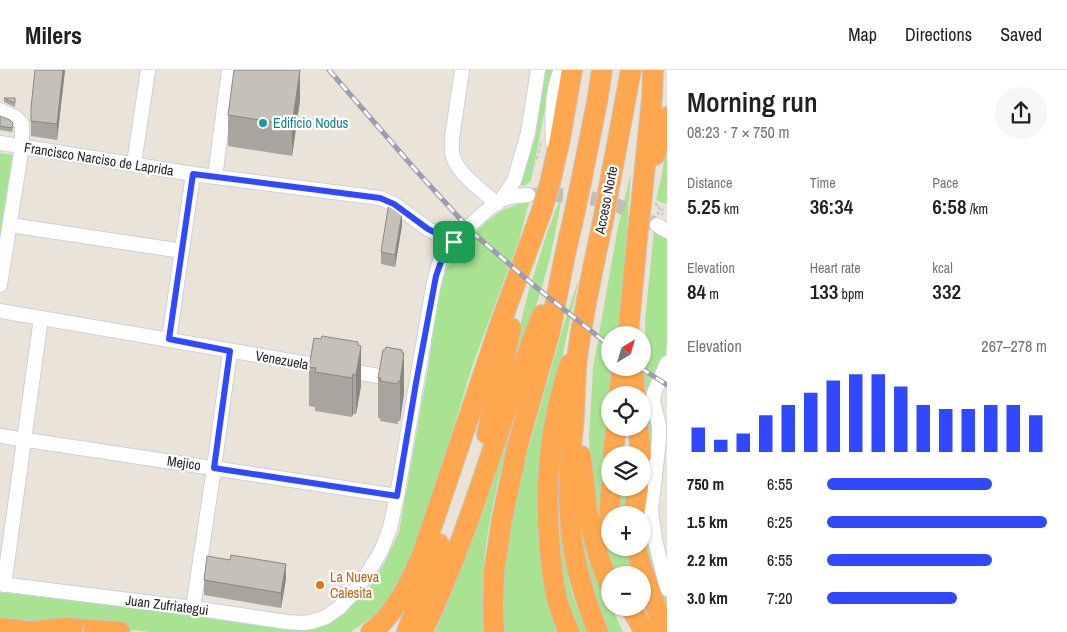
<!DOCTYPE html>
<meta charset="utf-8">
<style>
:root{--surface:#fff;--page:#f6f6f6;--text:#202124;--muted:#757577;--line:#e0e0e0;--accent:#3149fe}
body{margin:0;font-family:"Archivo Narrow",sans-serif;background:var(--page);color:var(--text);height:100vh;display:flex;flex-direction:column;font-size:19px;white-space:nowrap}
*{box-sizing:border-box;margin:0}
p{font-size:16px;color:var(--muted)}
.icon{flex:none;width:28px;height:28px;fill:none;stroke:currentColor;stroke-width:2;stroke-linecap:round;stroke-linejoin:round}
.map{position:relative;flex:1;overflow:hidden}
.details{display:flex;flex-direction:column;background:var(--surface);width:400px}
.details>*{flex:none}
.needle{width:32px;rotate:38deg}
.controls{position:absolute;left:601px;top:256px;display:grid;gap:10px}
.controls a{display:grid;place-items:center;width:50px;height:50px;border-radius:50%;background:var(--surface);box-shadow:0 1px 4px #0004;font-size:25px}
.pin{position:absolute;display:grid;place-items:center;width:42px;height:42px;color:#fff;margin:-21px;border-radius:10px;box-shadow:0 2px 8px #0006}
.round{display:grid;place-items:center;flex:none;width:52px;height:52px;border-radius:26px;background:var(--page)}
.head{display:flex;align-items:center;justify-content:space-between;height:85px;padding:0 20px}
h1{font-size:28px;font-weight:600;line-height:38px}
.stats{display:grid;grid-template-columns:repeat(3,1fr);gap:8px;height:85px;padding:5px 20px}
.stats div{display:grid;align-content:center}
.stats b{font-size:21px;font-weight:600}
.stats small{font-size:14px;font-weight:400}
.stats p{font-size:14px}
.chart{height:140px;padding:10px 20px}
.chart p{display:flex;justify-content:space-between}
.chart svg{width:100%;height:90px;margin-top:5px;stroke:var(--accent);stroke-width:6}
ul{padding:0 20px;list-style:none;font-size:16px}
li{display:grid;grid-template-columns:80px 60px 1fr;align-items:center;height:38px}
li i{height:12px;border-radius:6px;background:var(--accent)}
header{display:flex;align-items:center;gap:30px;box-sizing:border-box;height:70px;padding:0 25px;background:var(--surface);border-bottom:1px solid var(--line)}
header strong{font-size:24px}
nav{display:flex;gap:28px;margin-inline-start:auto;font-size:18px}
main{display:flex;flex:1;min-height:0}
.map>svg:first-child{display:block}
</style>
<header>
<strong>Milers</strong>
<nav><a>Map</a><a>Directions</a><a>Saved</a></nav>
</header>
<main>
<div class="map">
<svg width="667" height="562" viewBox="0 0 667 562">
<rect width="100%" height="100%" fill="#eae4d8"/>
<g fill="#a8e392">
<path d="M544,0H555L554,6H550L545,39L531,111L524,116L519,115Z"/>
<path d="M667,73V128L666,134L656,130L661,109Z"/>
<path d="M0,83L14,85L0,170Z"/>
<path d="M631,103L619,265H610V298H616L610,325V354L605,401L610,402V418H635L631,445H610V478H632L639,505H615L601,462L591,415L589,368L593,298L618,157Z"/>
<path d="M559,131H561C557,154 553,177 547,199C535,243 519,285 503,327L529,219L548,160Z"/>
<path d="M523,132L529,133L519,170L473,294L416,480L402,511L376,544L351,562H151L0,548V522L296,556L332,547L351,535L367,522L385,492L399,462L428,298L440,216L446,199L460,179L487,151L501,141Z"/>
<path d="M654,160L667,165V270L665,291L652,344V469L667,530V543L644,476L642,461L643,449L650,399L648,365L643,310L646,277L645,251Z"/>
<path d="M579,208L556,316L544,388L561,562H503L502,548L504,482L518,416L525,390L566,247Z"/>
<path d="M529,304C504,386 475,476 484,562H435L449,527Z"/>
<path d="M579,438L592,481L610,533V538H612L623,562H609C588,525 582,480 579,438Z"/>
<path d="M557,452H561L569,512L574,530L588,562H576L566,531L562,510Z"/>
</g>
<g fill="none" stroke-linecap="round" stroke-linejoin="round">
<path stroke="#c3beb5" stroke-width="14" stroke-dasharray="14 7" stroke-linecap="butt" d="M528,125C555,124 584,125 610,133C627,138 642,147 657,155"/>
<defs>
<g id="minor">
<path d="M462,0L452,68C452,74 451,81 453,87C459,105 483,121 497,134"/>
<path d="M0,40L15,47L22,54V76L0,215"/>
<path d="M0,73L193,104L380,128L394,134L428,159L454,172"/>
<path d="M553,73C552,48 551,23 561,0"/>
<path d="M134,94L148,0"/>
<path d="M215,107L229,0"/>
<path d="M502,129L514,111L522,84L528,63L538,0"/>
<path d="M10,155L182,181"/>
<path d="M657,155L667,161"/>
<path d="M0,241L396,309"/>
<path d="M169,269L193,104"/>
<path d="M667,293L654,323L653,332L659,355V370L651,440L655,470L667,519"/>
<path d="M0,366L397,426"/>
<path d="M0,514L193,538L287,552L303,553L311,552L326,547L340,537L356,519L366,506L381,481L385,471L390,458L397,426L433,217C436,207 437,196 442,187C450,173 487,138 501,130C509,126 519,126 528,125"/>
<path d="M4,515L41,248"/>
<path d="M193,538L214,398L230,281"/>
</g>
<g id="highway">
<path d="M655,85L667,47"/>
<path d="M550,113L560,69L572,0"/>
<path d="M580,117L597,32L602,0"/>
<path d="M608,123L631,0"/>
<path d="M641,135L652,28L653,0"/>
<path d="M628,265L638,160"/>
<path d="M633,298L635,325"/>
<path d="M619,325L622,298"/>
<path d="M638,358L641,385"/>
<path d="M487,364L511,258"/>
<path d="M613,385L616,358"/>
<path d="M581,386L587,440L598,485L610,517"/>
<path d="M634,445L638,418"/>
<path d="M610,467L609,454L611,418"/>
<path d="M636,478L642,499L665,562"/>
<path d="M631,538L645,562"/>
<path d="M0,558L32,562"/>
<path d="M29,562L64,558L120,562"/>
<path d="M371,562C396,543 410,513 422,485L500,255L542,140"/>
<path d="M407,562L431,499L439,474"/>
<path d="M422,562C455,495 478,423 502,352C514,316 529,281 542,245"/>
<path d="M494,562L493,537L494,502L502,449L518,374L550,261L565,185L575,141"/>
<path d="M569,562C565,552 561,543 558,533C553,516 552,498 550,480C544,416 549,355 570,294"/>
<path d="M598,562C583,525 572,488 570,448C567,414 571,380 574,346C575,327 575,307 577,289C583,241 594,194 604,146"/>
</g>
</defs>
<use href="#minor" stroke="#cdcfe1" stroke-width="16"/>
<use href="#highway" stroke="#c7c7c7" stroke-width="22"/>
<g stroke="#c7c7c7" stroke-width="2" stroke-dasharray="4 2.5" stroke-linecap="butt">
<path d="M0,95L2,101H0"/>
<path d="M530,101L538,86L541,71"/>
<path d="M656,136V134L659,135V139"/>
<path d="M658,145L659,139L663,140L662,145"/>
<path d="M106,548L107,538"/>
</g>
<use href="#minor" stroke="#fff" stroke-width="14"/>
<use href="#highway" stroke="#ffa74e" stroke-width="20"/>
<defs>
<g id="rail">
<path d="M329,0L413,97L473,163L537,218L610,276"/>
<path d="M641,298L667,315"/>
</g>
</defs>
<use href="#rail" stroke="#9b9db2" stroke-width="5"/>
<use href="#rail" stroke="#fff" stroke-width="3" stroke-dasharray="9" stroke-linecap="butt"/>
<defs>
<g id="highway-bridge">
<path d="M542,140L550,113"/>
<path d="M575,141L580,117"/>
<path d="M604,146L608,123"/>
<path d="M638,160L641,135"/>
</g>
</defs>
<use href="#highway-bridge" stroke="#c7c7c7" stroke-width="22" stroke-linecap="butt"/>
<path stroke="#c7c7c7" stroke-width="2" stroke-dasharray="4 2.5" stroke-linecap="butt" d="M83,562L84,553"/>
<use href="#highway-bridge" stroke="#ffa74e" stroke-width="20"/>
</g>
<g fill="#a9a59e">
<path d="M65,0L57,70L31,66V38Z"/>
<path d="M4,28L15,33V37L4,32Z"/>
<path d="M300,30L292,86L228,76V45Z"/>
<path d="M0,46L13,57L12,62L0,60Z"/>
<path d="M402,155L395,197L381,194V182Z"/>
<path d="M358,275L361,316L356,344H353L352,347L315,341V337L309,336V297Z"/>
<path d="M402,283L404,323L400,351H398V354L380,351V348H378V308Z"/>
<path d="M286,509L281,538L204,525V510Z"/>
</g>
<g fill="#8a8681">
<path d="M63,0H65L57,70V54Z"/>
<path d="M300,0V30L292,86V55Z"/>
<path d="M402,143V155L395,197V185Z"/>
<path d="M358,272V293L361,276V316L356,344V305Z"/>
<path d="M404,283V323L400,351V312Z"/>
<path d="M353,304V344L352,347V308Z"/>
<path d="M286,494V509L281,538V523Z"/>
</g>
<g fill="#c5c0b8" stroke="#8a8681">
<path d="M35,0H63L57,54L31,51V38Z"/>
<path d="M234,0H300L292,55L228,45Z"/>
<path d="M4,28H15V33Z"/>
<path d="M0,46L10,50L13,53L12,58L0,56Z"/>
<path d="M389,133L402,143L395,185L381,182Z"/>
<path d="M322,266L358,272V275L361,276L356,305L353,304L352,308L315,302L316,298L309,297L314,268L321,269Z"/>
<path d="M386,277L402,280V283H404L400,312L398,311V314L380,311L381,308H378L383,280H385Z"/>
<path d="M231,485L286,494L281,523L204,510L207,486L230,490Z"/>
</g>
<g fill="none" stroke-linecap="round" stroke-linejoin="round">
<defs>
<path id="route" d="M193,104L380,128L394,134L428,159L454,172L442,189L436,206L416,313L397,426L214,398L230,281L169,269Z"/>
</defs>
<use href="#route" stroke="#fff" stroke-width="10"/>
<use href="#route" stroke="#3149fe" stroke-width="6"/>
</g>
<circle fill="#0f9aa8" stroke="#fff" stroke-width="2" cx="263" cy="53" r="5"/>
<circle fill="#e8710a" stroke="#fff" stroke-width="2" cx="320" cy="515" r="5"/>
<g text-anchor="middle" stroke-width="4.5" stroke-linejoin="round" paint-order="stroke">
<g font-size="14" fill="#0d838f" stroke="#fff" text-anchor="start">
<text x="273" y="58">Edificio Nodus</text>
</g>
<g font-size="14" fill="#272727" stroke="#fff">
<text transform="translate(99 89) rotate(9)" y="5">Francisco Narciso de Laprida</text>
<text transform="translate(606 130) rotate(-79)" y="5">Acceso Norte</text>
<text transform="translate(282 290) rotate(10)" y="5">Venezuela</text>
<text transform="translate(184 393) rotate(8)" y="5">Mejico</text>
<text transform="translate(167 535) rotate(7)" y="5">Juan Zufriategui</text>
</g>
<g font-size="14" fill="#c56008" stroke="#fff" text-anchor="start">
<text x="330" y="512">La Nueva<tspan x="330" dy="16">Calesita</tspan></text>
</g>
</g>
</svg>
<div class="controls">
<a><svg class="needle" viewBox="-14 -14 28 28"><path d="M0-13l5 13h-10z" fill="#e53935"/><path d="M0 13l5-13h-10z" fill="#757577"/></svg></a>
<a><svg class="icon" aria-label="locate" viewBox="0 0 24 24"><circle cx="12" cy="12" r="6"/><path d="M12 2v4M12 18v4M2 12h4M18 12h4"/></svg></a>
<a><svg class="icon" aria-label="layers" viewBox="0 0 24 24"><path d="M12 4l9 5-9 5-9-5zM3 14l9 5 9-5"/></svg></a>
<a>+</a>
<a>−</a>
</div>
<div class="pin" style="left:454px;top:172px;background:#1e9e55"><svg class="icon" aria-label="arrive" viewBox="0 0 24 24"><path d="M6 21V4h12l-3 4 3 4H6"/></svg></div>
</div>
<section class="details">
<div class="head"><div><h1>Morning run</h1><p>08:23 · 7 × 750 m</p></div><a class="round"><svg class="icon" aria-label="share" viewBox="0 0 24 24"><path d="M12 15V3M7 8l5-5 5 5M5 13v7h14v-7"/></svg></a></div>
<div class="stats">
<div><p>Distance</p><b>5.25<small> km</small></b></div>
<div><p>Time</p><b>36:34</b></div>
<div><p>Pace</p><b>6:58<small> /km</small></b></div>
</div>
<div class="stats">
<div><p>Elevation</p><b>84<small> m</small></b></div>
<div><p>Heart rate</p><b>133<small> bpm</small></b></div>
<div><p>kcal</p><b>332</b></div>
</div>
<div class="chart"><p><span>Elevation</span>267–278 m</p>
<svg viewBox="0 0 160 44" preserveAspectRatio="none"><path d="M5 44V32M15 44V38M25 44V35M35 44V26M45 44V21M55 44V15M65 44V9M75 44V6M85 44V6M95 44V12M105 44V21M115 44V23M125 44V23M135 44V21M145 44V21M155 44V26"/></svg>
</div>
<ul>
<li><b>750 m</b>6:55<i style="width:75%"></i></li>
<li><b>1.5 km</b>6:25<i style="width:100%"></i></li>
<li><b>2.2 km</b>6:55<i style="width:75%"></i></li>
<li><b>3.0 km</b>7:20<i style="width:59%"></i></li>
</ul>
</section>
</main>
